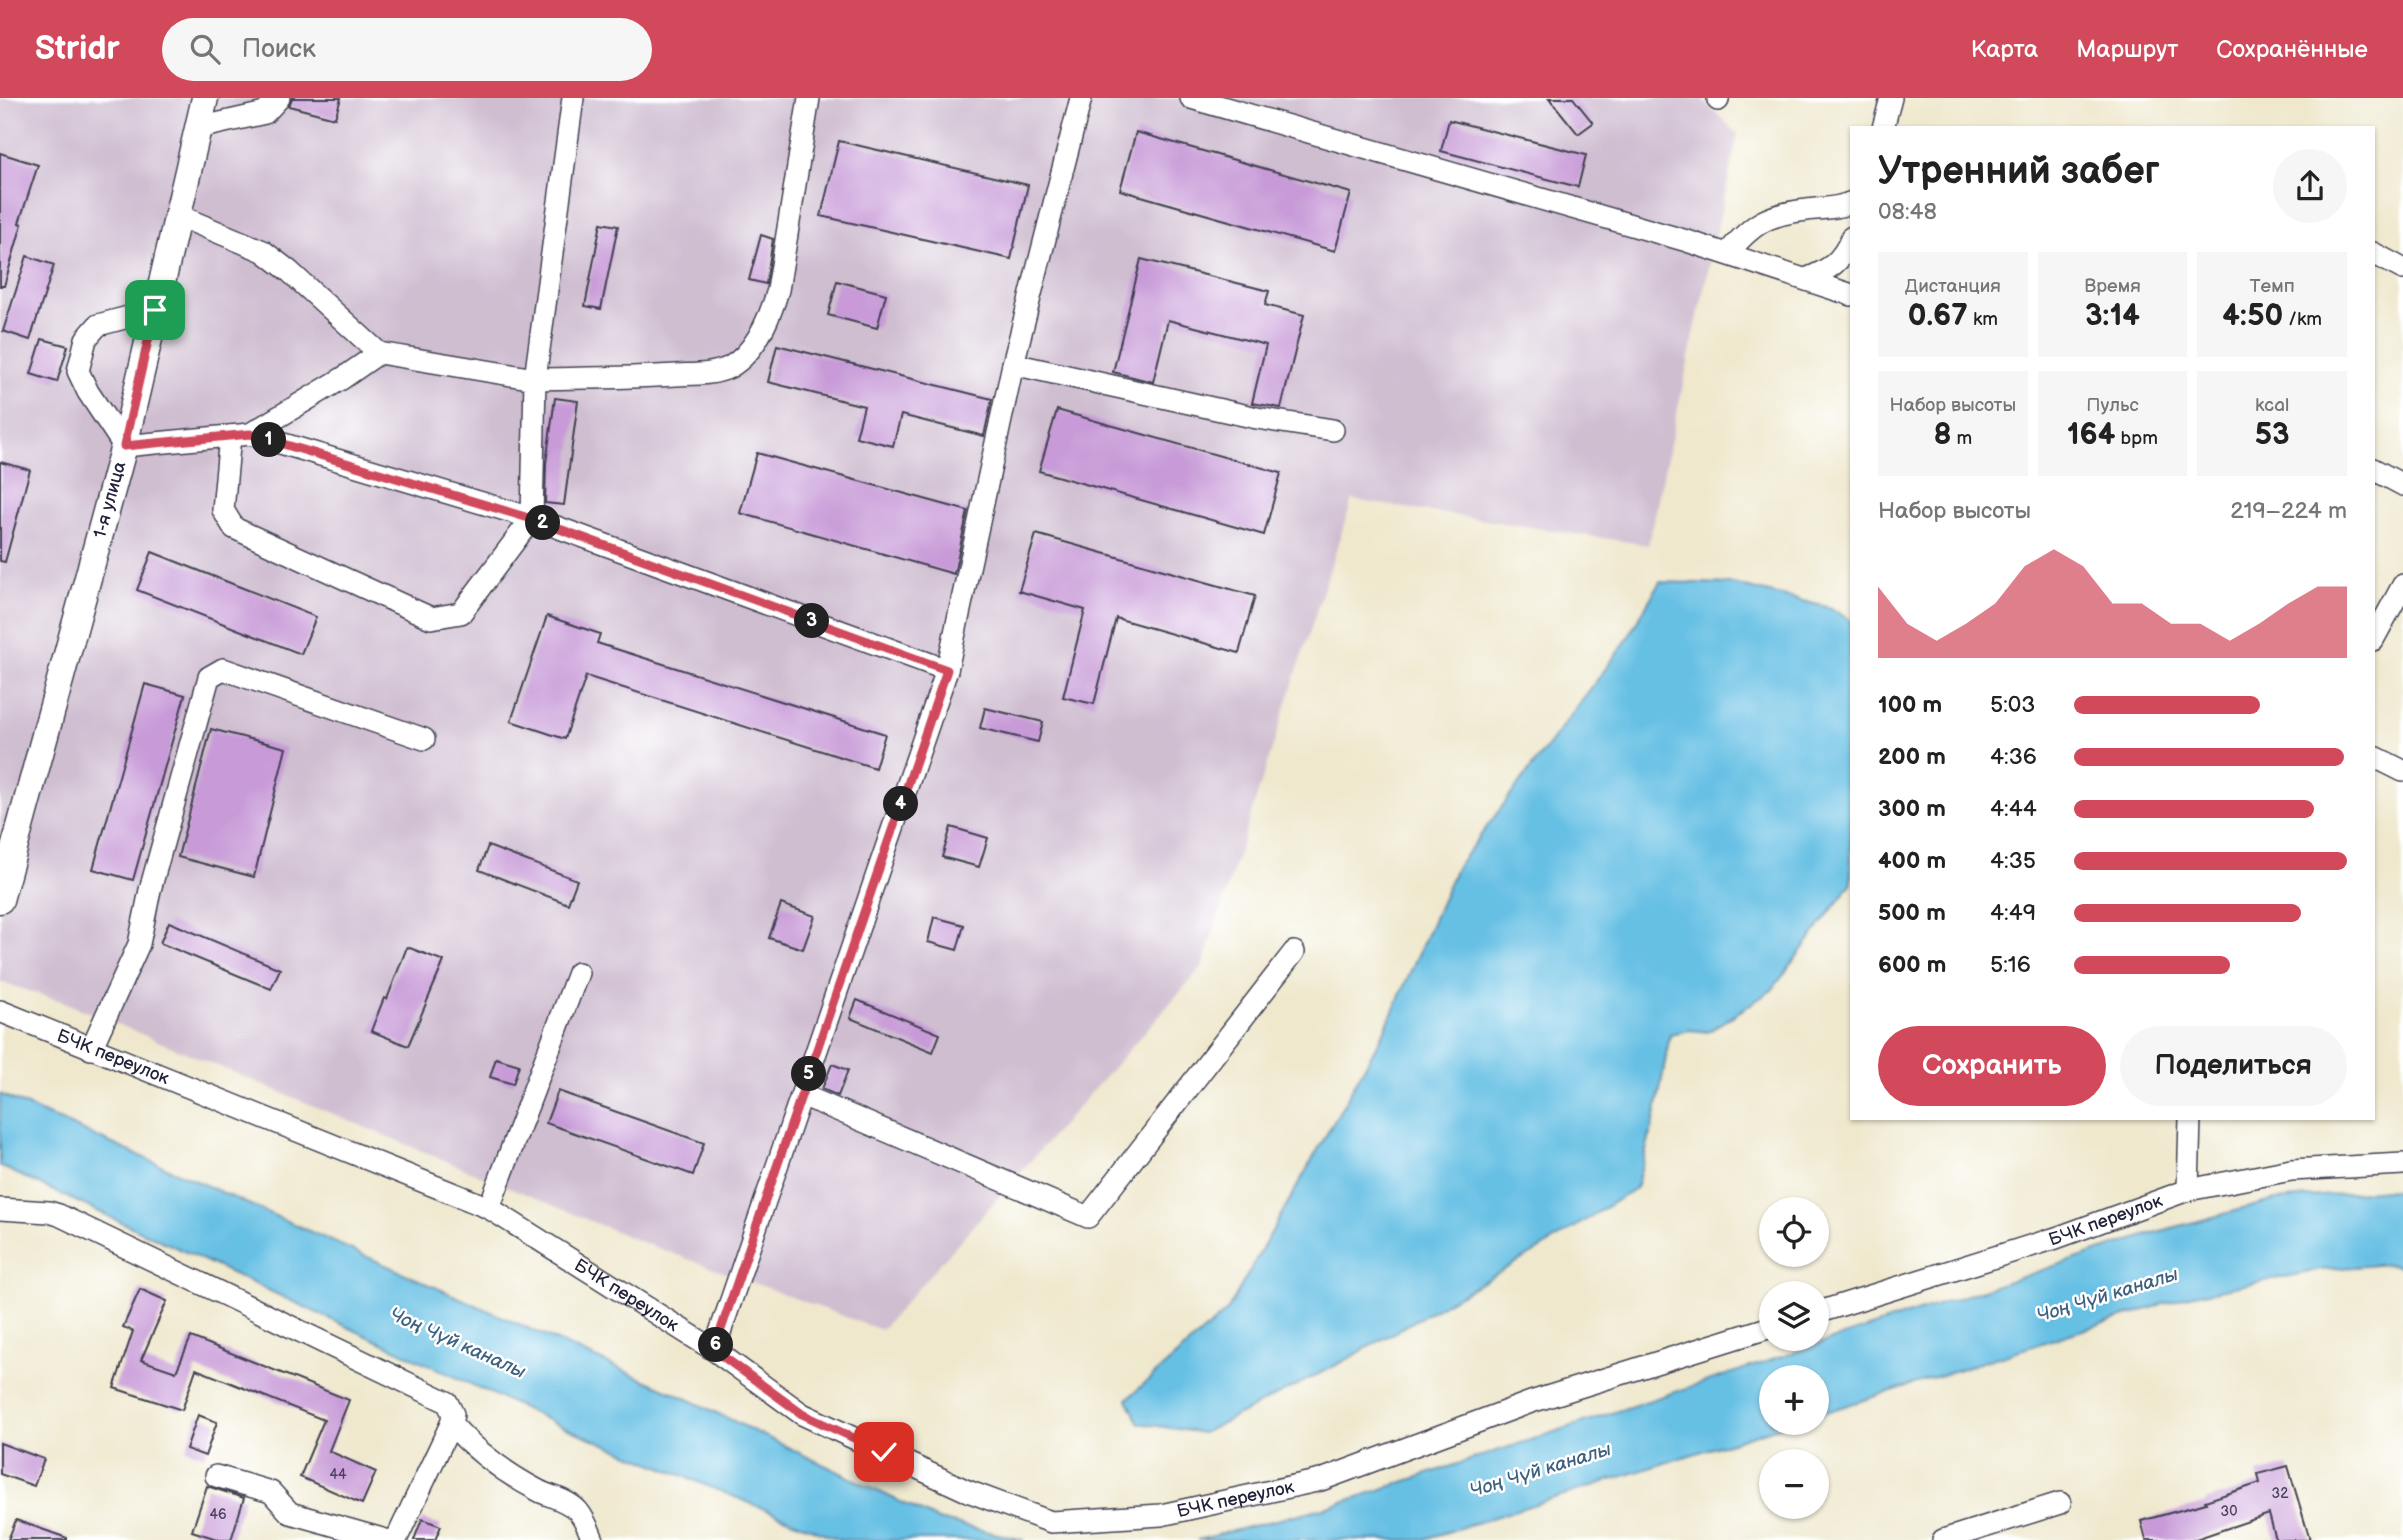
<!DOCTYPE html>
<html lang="ru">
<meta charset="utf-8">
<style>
:root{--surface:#fff;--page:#f6f6f6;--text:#222;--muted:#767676;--accent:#d1495b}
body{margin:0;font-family:"Balsamiq Sans",sans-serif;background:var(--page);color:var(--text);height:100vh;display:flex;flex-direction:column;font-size:26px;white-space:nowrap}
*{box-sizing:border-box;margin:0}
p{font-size:23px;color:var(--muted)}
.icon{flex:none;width:38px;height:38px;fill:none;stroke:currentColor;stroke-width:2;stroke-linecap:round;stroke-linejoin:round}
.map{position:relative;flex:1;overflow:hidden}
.sheet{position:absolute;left:1850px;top:28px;width:525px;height:994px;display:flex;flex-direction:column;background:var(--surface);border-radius:0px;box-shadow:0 2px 5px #0004}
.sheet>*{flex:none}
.tools{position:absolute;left:1759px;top:1099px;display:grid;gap:14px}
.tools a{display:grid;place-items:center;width:70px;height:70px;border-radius:50%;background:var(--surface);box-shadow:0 2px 5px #0004;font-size:35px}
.pin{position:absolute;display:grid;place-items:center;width:60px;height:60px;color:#fff;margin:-30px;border-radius:14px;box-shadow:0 4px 10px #0006}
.km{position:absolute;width:35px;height:35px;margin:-18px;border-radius:50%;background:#222;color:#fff;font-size:19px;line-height:35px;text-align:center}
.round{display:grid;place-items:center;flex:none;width:74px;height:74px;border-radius:37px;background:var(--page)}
.summary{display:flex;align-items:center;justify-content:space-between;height:119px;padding:0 28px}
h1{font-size:38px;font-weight:700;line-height:52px}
.metrics{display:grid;grid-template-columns:repeat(3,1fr);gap:10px;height:119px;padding:7px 28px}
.metrics div{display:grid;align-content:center;border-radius:0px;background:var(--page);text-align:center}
.metrics b{font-size:30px;font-weight:700}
.metrics small{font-size:19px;font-weight:400}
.metrics p{font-size:19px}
.chart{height:196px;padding:14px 28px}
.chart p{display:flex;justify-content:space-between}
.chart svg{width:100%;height:126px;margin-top:7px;fill:var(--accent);opacity:.7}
.cta{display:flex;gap:14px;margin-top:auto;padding:14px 28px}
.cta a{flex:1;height:80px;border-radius:42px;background:var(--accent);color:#fff;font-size:28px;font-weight:700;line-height:80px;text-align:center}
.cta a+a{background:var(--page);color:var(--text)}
ul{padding:0 28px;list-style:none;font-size:23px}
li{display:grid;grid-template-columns:112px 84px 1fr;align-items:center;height:52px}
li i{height:18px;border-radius:9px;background:var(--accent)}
header{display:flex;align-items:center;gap:42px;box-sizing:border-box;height:98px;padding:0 35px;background:var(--accent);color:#fff}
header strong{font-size:33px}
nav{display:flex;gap:38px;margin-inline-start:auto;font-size:24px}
.search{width:490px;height:63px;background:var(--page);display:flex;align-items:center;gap:18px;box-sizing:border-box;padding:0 24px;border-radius:38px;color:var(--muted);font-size:26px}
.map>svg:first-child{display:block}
</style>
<header>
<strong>Stridr</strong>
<div class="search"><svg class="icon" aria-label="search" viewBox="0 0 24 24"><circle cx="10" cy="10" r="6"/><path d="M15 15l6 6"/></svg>Поиск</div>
<nav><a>Карта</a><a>Маршрут</a><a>Сохранённые</a></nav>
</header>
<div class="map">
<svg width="2403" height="1442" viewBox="0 0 2403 1442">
<rect width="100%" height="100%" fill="#fff"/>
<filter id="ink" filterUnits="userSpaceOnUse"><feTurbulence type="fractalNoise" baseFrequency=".0143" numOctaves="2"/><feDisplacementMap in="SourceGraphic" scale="14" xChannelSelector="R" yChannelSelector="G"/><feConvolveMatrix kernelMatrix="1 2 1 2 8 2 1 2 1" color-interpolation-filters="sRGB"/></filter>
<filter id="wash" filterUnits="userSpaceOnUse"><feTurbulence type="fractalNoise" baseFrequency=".00686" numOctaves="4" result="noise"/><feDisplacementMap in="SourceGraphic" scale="28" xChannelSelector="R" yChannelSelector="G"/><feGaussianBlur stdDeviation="1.57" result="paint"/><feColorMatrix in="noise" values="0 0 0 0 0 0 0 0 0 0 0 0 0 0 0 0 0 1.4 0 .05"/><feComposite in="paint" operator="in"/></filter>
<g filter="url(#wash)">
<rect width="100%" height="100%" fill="#efe8cd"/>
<path fill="#cfbdd0" d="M0,0H1701L1738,36L1648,447L1352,402L1202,869L881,1232L636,1142L64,904L0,884Z"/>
<g fill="#66c0e4" stroke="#447190" stroke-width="2">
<path d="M1660,484L1733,486L1831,510L1851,523V786L1772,892L1708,934L1690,932L1670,936L1656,1015L1636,1090L1542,1150L1344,1263L1203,1335L1139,1325L1127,1301L1227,1213L1383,936L1456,770L1624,546Z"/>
<path d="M0,996L690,1302L938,1422L1024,1442H840L561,1328L0,1068Z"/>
<path d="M2386,1092L2403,1094V1168L2388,1166L2320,1172L2189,1198L1817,1317L1816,1279H1771V1325H1791L1422,1442H1197L1331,1408L2157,1134L2276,1102Z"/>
</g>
<g id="blocks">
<g fill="#c89bd8">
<path d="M292,0H341L335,20L289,8Z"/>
<path d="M1549,0H1573L1593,25L1578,36Z"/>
<path d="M1449,22L1586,57L1578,89L1441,53Z"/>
<path d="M1136,34L1351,95L1335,153L1120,92Z"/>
<path d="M839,43L1028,87L1011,161L821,118Z"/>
<path d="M0,55L38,67L19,125L22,126L4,188H0Z"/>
<path d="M601,125L618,128L601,211L585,208Z"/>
<path d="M761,137L773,141L766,186L749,182Z"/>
<path d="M27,158L54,167L30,242L3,233Z"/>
<path d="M1141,161L1269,193L1265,207L1304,217L1281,310L1252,305L1266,247L1168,222L1153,284L1113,274Z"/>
<path d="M837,183L886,196L877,230L828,217Z"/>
<path d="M42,241L68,248L57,284L31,276Z"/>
<path d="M777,247L992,301L984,338L901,317L893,348L856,339L864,308L768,284Z"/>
<path d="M555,300L578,303L564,407L545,405L546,365Z"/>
<path d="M1057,312L1281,375L1264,437L1039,373Z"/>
<path d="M757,355L968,413L954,476L740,415Z"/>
<path d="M0,364L30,372L5,464L0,463Z"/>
<path d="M1036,436L1255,498L1239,555L1116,520L1094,606L1063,599L1085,512L1019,493Z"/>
<path d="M152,454L316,519L301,556L137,492Z"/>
<path d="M547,518L600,536L597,545L885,636L875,670L586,578L565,641L511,623Z"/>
<path d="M145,586L185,597L133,782L93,771Z"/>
<path d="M985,610L1043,624L1038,644L980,630Z"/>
<path d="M211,631L286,650L254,779L178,759Z"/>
<path d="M951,729L988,740L979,769L942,759Z"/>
<path d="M488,748L577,782L568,806L479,772Z"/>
<path d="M781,806L815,818L803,851L769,840Z"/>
<path d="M934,819L964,827L957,852L928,844Z"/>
<path d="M169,824L280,871L271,891L160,845Z"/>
<path d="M407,849L444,863L408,948L371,933L384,900L387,901Z"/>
<path d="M857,902L940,936L933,954L850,920Z"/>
<path d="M496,960L519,967L513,986L490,979Z"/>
<path d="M832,966L848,972L838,998L822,991Z"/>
<path d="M558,993L704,1045L693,1077L546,1025Z"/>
<path d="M140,1191L167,1203L141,1262L176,1274L191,1239L349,1302L329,1353L376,1374L362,1406L300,1379L324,1322L196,1271L182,1312L114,1290L133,1233L123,1229Z"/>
<path d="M198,1317L217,1324L205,1358L186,1351Z"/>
<path d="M0,1345L44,1361L34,1388L0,1376Z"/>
<path d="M2288,1368L2310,1442H2276L2269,1416L2193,1442H2146L2141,1423L2206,1405L2205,1403L2260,1385L2258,1376Z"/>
<path d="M207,1388L244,1400L231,1442H220L192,1433Z"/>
<path d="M422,1421L441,1428L435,1442H414Z"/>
<path d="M16,1422L67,1440V1442H8Z"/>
</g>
</g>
</g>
<g filter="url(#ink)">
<use href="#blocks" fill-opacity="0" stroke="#414051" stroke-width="2"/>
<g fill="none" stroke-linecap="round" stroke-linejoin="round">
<defs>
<g id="minor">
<path d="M573,0L535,281C582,280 629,280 676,277C694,276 714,277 730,269C756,254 770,219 778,192L809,0"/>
<path d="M1191,0L1687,143L1852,197"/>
<path d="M1718,2V0"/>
<path d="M198,30L265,15L279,0"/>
<path d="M1883,30L1891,0"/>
<path d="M177,117L263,153L289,173L379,255"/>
<path d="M2373,155L2403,171"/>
<path d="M1727,156C1752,126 1767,116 1807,112C1822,110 1838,111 1852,104"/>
<path d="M1806,181C1829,172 1842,164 1852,139"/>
<path d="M155,212L98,227L86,241L78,273L88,294L124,348L250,336L343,280L379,255L535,281L532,420L947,572"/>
<path d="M1013,266L1257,320L1333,332"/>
<path d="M230,338L223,412L234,430L431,520L461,515L532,420L250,336"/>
<path d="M2373,371L2403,387"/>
<path d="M2373,542L2403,487"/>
<path d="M2373,658L2403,673"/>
<path id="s1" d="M0,913L489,1110L714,1252L802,1316L965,1392L1051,1424L1161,1417L1321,1382L1531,1304L1771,1229"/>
<path d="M91,951L139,846L150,792L209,579L223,571L424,641"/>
<path d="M802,997L1088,1119L1294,854"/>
<path d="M2188,1092L2190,1020"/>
<path d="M489,1110L578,875"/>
<path d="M0,1111L49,1114L59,1117L447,1304L453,1316L451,1326L396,1442"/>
<path id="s2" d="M1816,1215L2056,1140L2188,1092L2291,1072L2403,1066"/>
<path d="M714,1252L947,572L1013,266L1081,0"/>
<path d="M451,1326C476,1353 506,1376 539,1393C551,1399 568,1402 578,1413C585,1421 589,1432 593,1442"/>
<path d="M216,1378L271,1394L290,1415L386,1442"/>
<path d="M1943,1442L2060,1405"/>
</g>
<g id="major">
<path id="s3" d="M0,802L124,348L205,0"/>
</g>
</defs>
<use href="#minor" stroke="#414051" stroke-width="24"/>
<use href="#major" stroke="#414051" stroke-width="29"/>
<use href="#minor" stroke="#fff" stroke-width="21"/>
<use href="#major" stroke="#fff" stroke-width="26"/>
</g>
</g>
<g fill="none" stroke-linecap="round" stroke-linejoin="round" filter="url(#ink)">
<defs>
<path id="route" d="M155,212L124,348L250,336L532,421L947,572L714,1252L802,1316L884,1354"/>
</defs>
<use href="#route" stroke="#fff" stroke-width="14"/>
<use href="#route" stroke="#d1495b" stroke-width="9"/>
</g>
<g text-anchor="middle" stroke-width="5" stroke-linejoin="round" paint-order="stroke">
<g font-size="14" fill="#4c4062">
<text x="338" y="1381">44</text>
<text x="2280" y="1400">32</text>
<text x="2229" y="1418">30</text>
<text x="218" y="1421">46</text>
</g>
<g font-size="18" fill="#22223b" stroke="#fff">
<text dy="6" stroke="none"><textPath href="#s3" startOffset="415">1-я улица</textPath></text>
<text dy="6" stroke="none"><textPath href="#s1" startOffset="122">БЧК переулок</textPath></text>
<text dy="6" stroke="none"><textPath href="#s2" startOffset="304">БЧК переулок</textPath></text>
<text dy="6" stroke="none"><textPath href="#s1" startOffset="690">БЧК переулок</textPath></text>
<text dy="6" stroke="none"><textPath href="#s1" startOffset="1360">БЧК переулок</textPath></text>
</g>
<g font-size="19" font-style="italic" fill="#3d617f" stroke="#fff">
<text transform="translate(2107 1196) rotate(-17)" y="7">Чоң Чүй каналы</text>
<text transform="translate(458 1244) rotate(24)" y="7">Чоң Чүй каналы</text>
<text transform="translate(1540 1371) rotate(-17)" y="7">Чоң Чүй каналы</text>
</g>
</g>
</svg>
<div class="tools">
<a><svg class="icon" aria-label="locate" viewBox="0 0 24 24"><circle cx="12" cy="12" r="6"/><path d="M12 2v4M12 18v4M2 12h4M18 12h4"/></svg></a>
<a><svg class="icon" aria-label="layers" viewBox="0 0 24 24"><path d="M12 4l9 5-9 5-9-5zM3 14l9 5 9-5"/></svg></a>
<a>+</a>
<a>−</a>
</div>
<div class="pin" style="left:155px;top:212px;background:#1e9e55"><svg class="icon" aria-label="arrive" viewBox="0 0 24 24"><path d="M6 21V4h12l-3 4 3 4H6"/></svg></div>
<div class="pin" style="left:884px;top:1354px;background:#d93025"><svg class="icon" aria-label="check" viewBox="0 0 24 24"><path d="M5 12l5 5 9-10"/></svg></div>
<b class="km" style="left:269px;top:342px">1</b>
<b class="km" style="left:543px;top:425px">2</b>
<b class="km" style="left:812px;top:523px">3</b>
<b class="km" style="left:901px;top:706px">4</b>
<b class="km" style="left:809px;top:976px">5</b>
<b class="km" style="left:716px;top:1247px">6</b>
<section class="sheet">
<div class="summary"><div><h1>Утренний забег</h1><p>08:48</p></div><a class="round"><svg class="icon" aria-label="share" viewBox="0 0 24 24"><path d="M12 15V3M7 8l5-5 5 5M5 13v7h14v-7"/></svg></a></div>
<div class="metrics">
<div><p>Дистанция</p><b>0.67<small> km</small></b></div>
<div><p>Время</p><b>3:14</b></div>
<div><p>Темп</p><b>4:50<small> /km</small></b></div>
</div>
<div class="metrics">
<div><p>Набор высоты</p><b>8<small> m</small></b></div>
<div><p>Пульс</p><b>164<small> bpm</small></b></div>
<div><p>kcal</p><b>53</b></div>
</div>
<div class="chart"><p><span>Набор высоты</span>219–224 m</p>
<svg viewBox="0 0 160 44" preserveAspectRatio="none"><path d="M0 44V19L10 32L20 38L30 32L40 25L50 12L60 6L70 12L80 25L90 25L100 32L110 32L120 38L130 32L140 25L150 19L160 19V44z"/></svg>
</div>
<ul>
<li><b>100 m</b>5:03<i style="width:68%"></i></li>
<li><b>200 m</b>4:36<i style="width:99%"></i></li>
<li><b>300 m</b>4:44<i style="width:88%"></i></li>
<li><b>400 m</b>4:35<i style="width:100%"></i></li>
<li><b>500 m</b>4:49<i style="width:83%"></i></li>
<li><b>600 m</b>5:16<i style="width:57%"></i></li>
</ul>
<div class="cta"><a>Сохранить</a><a>Поделиться</a></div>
</section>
</div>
